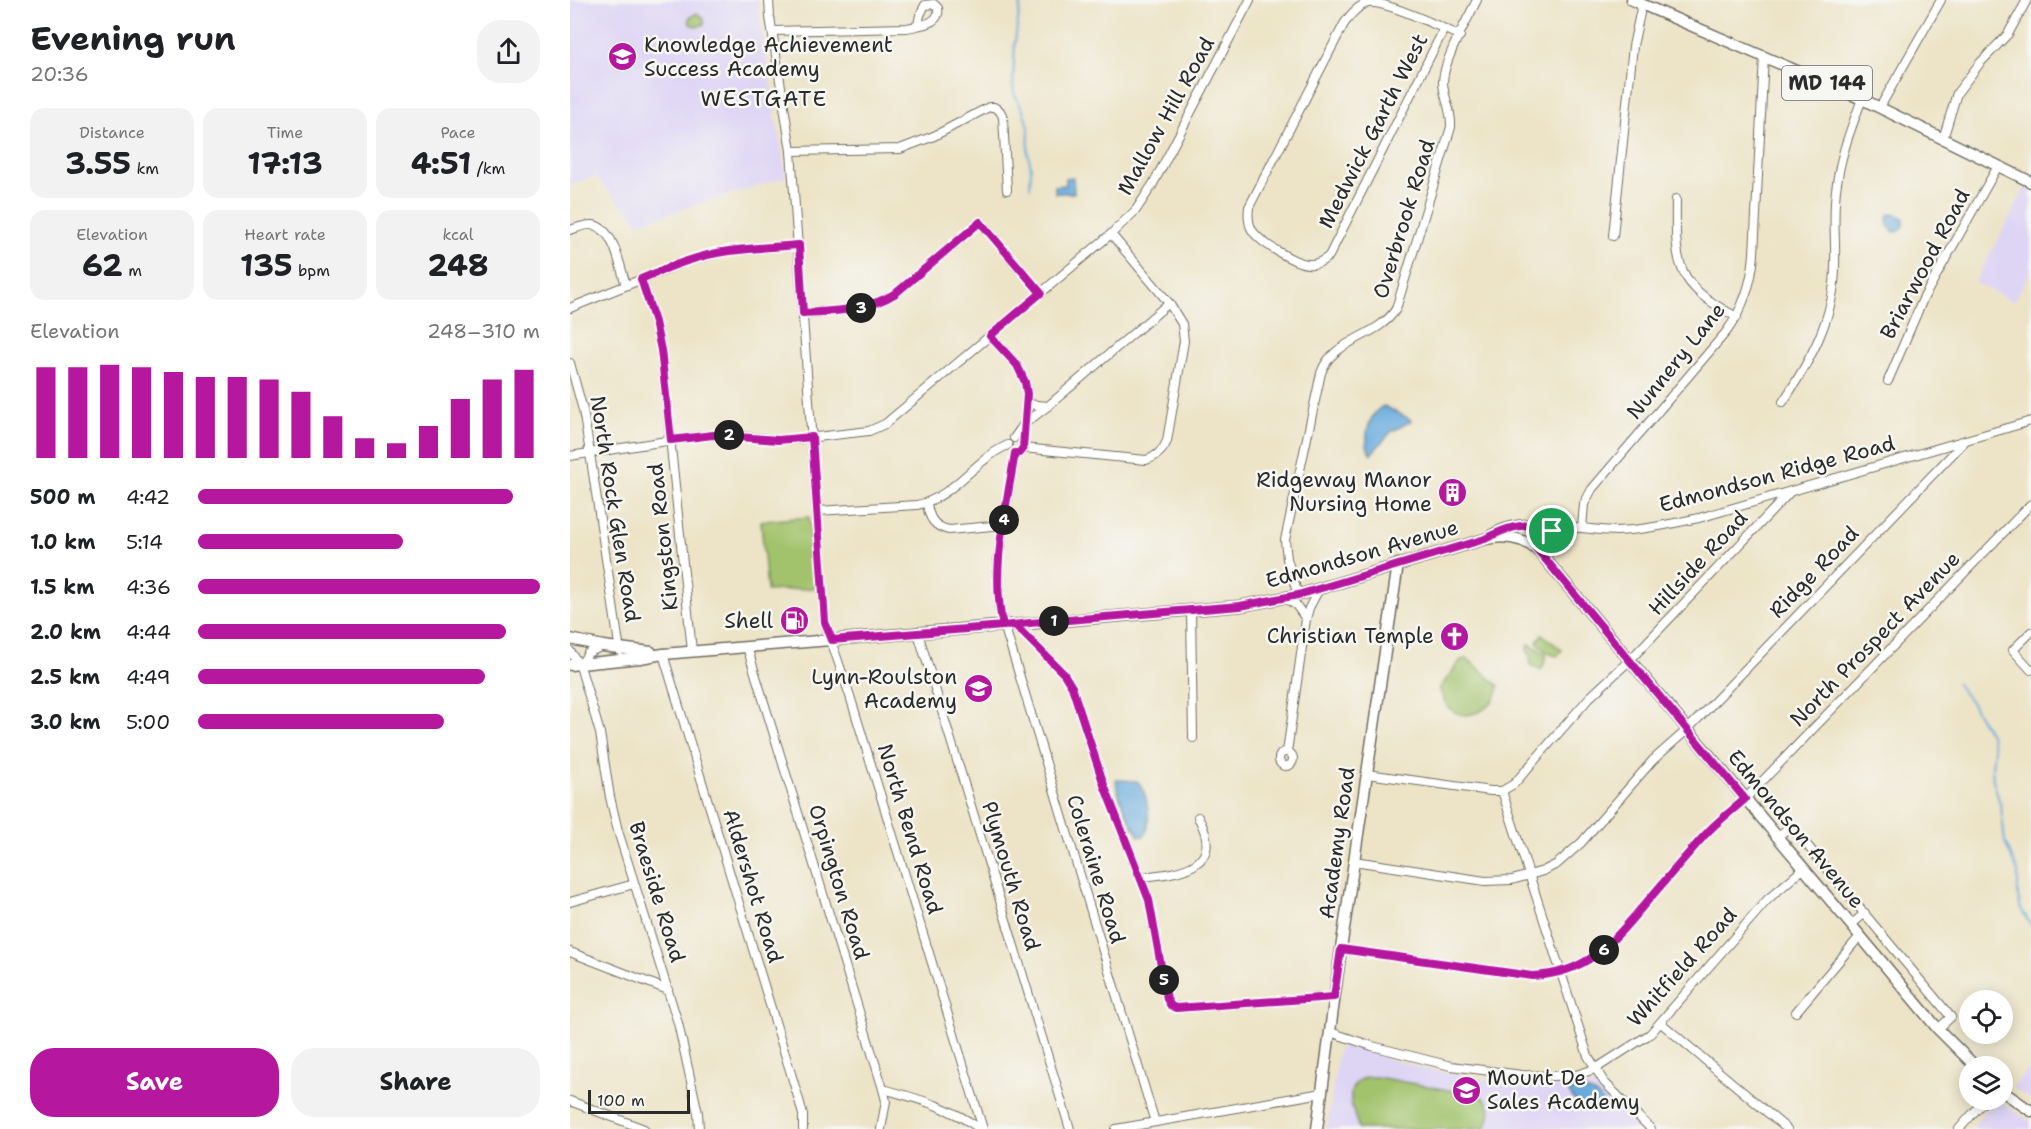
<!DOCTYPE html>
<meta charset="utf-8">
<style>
:root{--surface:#fff;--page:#f2f2f2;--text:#202124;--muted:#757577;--accent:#b5179e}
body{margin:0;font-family:"Shantell Sans",sans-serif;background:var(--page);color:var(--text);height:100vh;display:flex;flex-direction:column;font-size:22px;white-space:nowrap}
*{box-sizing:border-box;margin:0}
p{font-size:20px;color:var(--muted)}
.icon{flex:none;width:33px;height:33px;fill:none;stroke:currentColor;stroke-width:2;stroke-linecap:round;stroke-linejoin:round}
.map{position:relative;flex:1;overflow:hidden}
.side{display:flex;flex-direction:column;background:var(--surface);width:570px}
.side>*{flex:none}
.controls{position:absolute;left:1389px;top:990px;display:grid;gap:12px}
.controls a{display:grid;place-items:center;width:54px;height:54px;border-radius:50%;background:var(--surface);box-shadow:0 3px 15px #0003;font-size:30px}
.scale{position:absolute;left:18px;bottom:15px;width:102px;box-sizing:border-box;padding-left:6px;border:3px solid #2b2b2b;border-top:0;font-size:16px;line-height:21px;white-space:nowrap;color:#2b2b2b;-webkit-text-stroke:4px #f6f6f2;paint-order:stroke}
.pin{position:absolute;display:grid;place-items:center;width:51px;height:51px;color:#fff;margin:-26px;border:3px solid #fff;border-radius:50%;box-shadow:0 2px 6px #0007}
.km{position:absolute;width:30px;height:30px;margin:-15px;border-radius:50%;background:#222;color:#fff;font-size:16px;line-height:30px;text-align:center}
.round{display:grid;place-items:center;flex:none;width:63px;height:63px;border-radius:24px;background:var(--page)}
.summary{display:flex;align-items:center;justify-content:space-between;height:102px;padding:0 30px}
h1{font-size:33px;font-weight:700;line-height:45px}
.stats{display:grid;grid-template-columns:repeat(3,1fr);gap:9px;height:102px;padding:6px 30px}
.stats div{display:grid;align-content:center;border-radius:15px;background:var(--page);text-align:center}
.stats b{font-size:30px;font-weight:700}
.stats small{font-size:16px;font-weight:400}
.stats p{font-size:16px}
.chart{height:168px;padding:12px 30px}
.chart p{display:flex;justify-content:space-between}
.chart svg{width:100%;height:108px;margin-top:6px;stroke:var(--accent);stroke-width:6}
.primary-button{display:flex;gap:12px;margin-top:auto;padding:12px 30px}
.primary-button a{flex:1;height:69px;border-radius:24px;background:var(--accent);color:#fff;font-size:24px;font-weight:700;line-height:69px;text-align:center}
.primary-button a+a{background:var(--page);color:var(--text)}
ul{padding:0 30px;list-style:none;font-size:20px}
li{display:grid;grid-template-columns:96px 72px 1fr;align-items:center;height:45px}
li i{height:15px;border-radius:8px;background:var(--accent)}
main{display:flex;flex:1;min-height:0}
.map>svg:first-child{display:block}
</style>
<main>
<section class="side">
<div class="summary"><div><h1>Evening run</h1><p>20:36</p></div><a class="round"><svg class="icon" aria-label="share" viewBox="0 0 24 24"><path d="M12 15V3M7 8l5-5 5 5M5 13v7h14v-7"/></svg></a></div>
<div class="stats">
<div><p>Distance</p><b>3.55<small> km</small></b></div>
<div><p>Time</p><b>17:13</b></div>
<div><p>Pace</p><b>4:51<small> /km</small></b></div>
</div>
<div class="stats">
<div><p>Elevation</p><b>62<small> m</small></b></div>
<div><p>Heart rate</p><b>135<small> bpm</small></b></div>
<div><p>kcal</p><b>248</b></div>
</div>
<div class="chart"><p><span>Elevation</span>248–310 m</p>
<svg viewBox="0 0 160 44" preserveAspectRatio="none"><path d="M5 44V7M15 44V7M25 44V6M35 44V7M45 44V9M55 44V11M65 44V11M75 44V12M85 44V17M95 44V27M105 44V36M115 44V38M125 44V31M135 44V20M145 44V12M155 44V8"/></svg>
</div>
<ul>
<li><b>500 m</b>4:42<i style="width:92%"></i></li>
<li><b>1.0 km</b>5:14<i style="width:60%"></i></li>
<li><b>1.5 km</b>4:36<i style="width:100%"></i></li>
<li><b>2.0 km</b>4:44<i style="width:90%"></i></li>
<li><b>2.5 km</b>4:49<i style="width:84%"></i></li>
<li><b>3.0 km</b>5:00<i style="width:72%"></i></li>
</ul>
<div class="primary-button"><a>Save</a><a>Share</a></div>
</section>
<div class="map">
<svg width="1461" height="1129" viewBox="0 0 1461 1129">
<rect width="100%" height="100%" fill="#f6f6f2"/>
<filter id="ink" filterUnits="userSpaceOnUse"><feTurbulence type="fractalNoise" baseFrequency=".0167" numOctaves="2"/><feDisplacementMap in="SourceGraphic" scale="12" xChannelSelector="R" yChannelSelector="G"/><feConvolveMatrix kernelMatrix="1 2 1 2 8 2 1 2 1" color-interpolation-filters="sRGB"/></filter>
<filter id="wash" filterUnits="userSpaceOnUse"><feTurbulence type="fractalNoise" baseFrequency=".008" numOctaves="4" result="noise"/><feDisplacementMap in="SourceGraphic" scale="24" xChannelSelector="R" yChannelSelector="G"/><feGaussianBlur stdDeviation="1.35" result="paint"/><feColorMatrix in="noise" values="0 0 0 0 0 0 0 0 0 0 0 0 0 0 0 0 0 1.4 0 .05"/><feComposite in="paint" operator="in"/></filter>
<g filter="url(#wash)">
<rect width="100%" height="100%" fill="#ede4c7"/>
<g fill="#ded5f5">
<path d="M0,0H188L189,16L206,111L204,115L208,127L216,177L69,223L25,176L0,185Z"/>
<path d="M1456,187L1461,189V271L1443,302L1405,282Z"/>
<path d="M776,1046L850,1068L912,1079L974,1085L1025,1086L1068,1129H757L768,1051L771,1047Z"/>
<path d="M1461,1067V1100L1442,1087Z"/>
<path d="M1424,1100H1428L1461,1122V1129H1405L1403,1126Z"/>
</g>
<g fill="#a2c36c" stroke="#66774c" stroke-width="1.5">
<path d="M127,13L134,19V24L127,27L120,24L119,18Z"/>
<path d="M239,517L245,588L197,591L191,521Z"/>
<path d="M972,634L992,650L987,656L977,653L967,642Z"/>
<path d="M959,644L965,647L976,655L973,667L970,670L961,666L960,656L957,650Z"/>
<path d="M898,659L929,686C926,709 895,725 878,707C874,702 872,695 869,689L891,660Z"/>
<path d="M796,1077H807L911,1096C924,1105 920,1117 915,1129H789C783,1111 771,1086 796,1077Z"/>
</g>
<g fill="#69abdd" stroke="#4a6b84" stroke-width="1.5">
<path d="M503,177L504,193H485V186L496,185V178Z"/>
<path d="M1320,214L1329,215L1334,219V226L1329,231L1324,232L1318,226L1317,218Z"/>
<path d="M814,406L840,419L841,421L821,432L801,454C791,442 799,412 814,406Z"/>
<path d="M546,780L567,781C577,790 583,826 574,836H569C561,823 546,795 546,780Z"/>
<path d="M997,1090C1016,1089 1027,1089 1036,1108L1034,1110L1007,1104Z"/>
</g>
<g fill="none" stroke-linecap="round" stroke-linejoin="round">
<g stroke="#69abdd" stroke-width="2">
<path d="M451,0L445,41L443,85L444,93L454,113L459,131L458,153L461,168L460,187"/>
<path d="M1386,683L1401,702L1421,736L1424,749L1422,767L1423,780L1431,807L1435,842L1448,872V897L1451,909L1461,925"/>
</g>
</g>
</g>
<g filter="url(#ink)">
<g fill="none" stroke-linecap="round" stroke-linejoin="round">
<defs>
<g id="minor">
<path d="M199,0L200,17L221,151L255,623L280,696L413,1129"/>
<path d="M874,29L759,256C753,261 747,265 738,264C724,263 689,242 682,230C678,223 678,215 679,207L774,24C780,15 787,6 798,3C814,0 873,28 890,36"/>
<path d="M202,31L337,28C350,25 371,24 368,8L364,4L355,5L350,15L348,25"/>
<path d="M1310,107L1371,0"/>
<path d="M1373,139L1387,93L1410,63L1438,34L1457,0"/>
<path d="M221,151L330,149L364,136L419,107H424L430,111L433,117L437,190"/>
<path d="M1106,199C1105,265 1105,285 1167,317"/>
<path d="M0,230C7,228 15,224 23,225C45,229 50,268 56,285"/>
<path d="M1043,236L1063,46L1072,4"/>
<path d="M71,279L85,322L91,350L122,651"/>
<path d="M0,308L117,261L158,251L229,245"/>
<path d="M233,313C266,311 297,311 326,293L410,222L471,293"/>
<path d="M420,336L447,365L455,382L457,394L453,442"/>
<path d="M0,363L13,410L19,447L50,651"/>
<path d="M1318,381L1353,299L1428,166"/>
<path d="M1213,402C1240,361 1265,317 1265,266C1266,238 1262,211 1267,183C1271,153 1282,126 1292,99"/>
<path d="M456,404L478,406"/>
<path d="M444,438L454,424L478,406L599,303"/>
<path d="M453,448L576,460C586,457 593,451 597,441L614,341L612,324L599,303L541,234"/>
<path d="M445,453L428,559L429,608L585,1122"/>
<path d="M0,456L129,436L160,435L208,440L229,439L299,431L315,424L541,234L566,210L583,184L680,0"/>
<path d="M357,504C359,518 364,527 379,530L433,525"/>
<path d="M247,511L347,505C383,498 405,459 438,445"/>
<path d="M1012,528L1014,504L1022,489L1157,331C1174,307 1182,283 1184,254L1194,56"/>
<path d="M966,548C971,541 976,531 985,529C1005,525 1026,531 1046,531C1074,530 1101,524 1129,518L1461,421"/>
<path d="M728,595L717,559L715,540L751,373C762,339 808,338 826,309L881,127C882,109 873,97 873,82C873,61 897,20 907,0"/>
<path d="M714,598L726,605L736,619"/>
<path d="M621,609L623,738"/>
<path d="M445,625L494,674L502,687L534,785L579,900L597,999L601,1006L610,1008L764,997"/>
<path d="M1461,632L1443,650L1461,670"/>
<path d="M348,633L500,1129"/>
<path d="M177,647L313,1089L316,1101L311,1129"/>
<path d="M0,651L10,666L30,733L40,797L48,831L108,1023L128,1113L129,1129"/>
<path d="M93,654L229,1100L233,1115V1129"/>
<path d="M10,666L18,653L33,646"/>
<path d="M717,752L736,619L739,608L749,589"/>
<circle cx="716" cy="759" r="7"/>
<path d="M797,774L921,791H932L944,784L1019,698L1060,660L1221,491"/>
<path d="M932,791L1018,1056L1034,1082L1081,1129"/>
<path d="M1207,837L1221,826L1381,1017L1368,1029"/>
<path d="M784,861L915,881L942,880L973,871L987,864L1011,843L1083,760L1118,729L1396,440"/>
<path d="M571,877C607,873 657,869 628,817"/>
<path d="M0,902L64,884"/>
<path d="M1281,925L1295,913"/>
<path d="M771,949L962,976C1017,974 1041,944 1074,905C1094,882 1114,858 1134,836C1146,822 1162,811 1175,799L1461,504"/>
<path d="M0,952L98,990"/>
<path d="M1226,1012L1290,936"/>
<path d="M1091,1023L1217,1129"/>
<path d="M760,1032L802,1046L881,1066L952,1075L982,1076L1006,1075L1025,1069L1080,1034L1198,899L1233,869"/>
<path d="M313,1089C349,1099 380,1107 410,1129"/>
<path d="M0,1101L74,1129"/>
<path d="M546,1129L752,1093"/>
<path d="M1389,1129L1415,1100"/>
</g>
<g id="major">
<path d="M1062,0L1292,99L1461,182"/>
<path d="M922,535C940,525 963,521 982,530"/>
<path d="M0,639L33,646L81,652"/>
<path d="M0,665L70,658L93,654L670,606L728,595L915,539C936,535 956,537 971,554L1368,1029L1405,1066"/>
<path d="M1432,1091L1461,1111"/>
<path d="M747,1129L771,949L828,564"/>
</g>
</defs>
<use href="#minor" stroke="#6f6c62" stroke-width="10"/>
<use href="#major" stroke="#6f6c62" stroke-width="13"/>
<use href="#minor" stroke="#fff" stroke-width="8"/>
<use href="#major" stroke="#fff" stroke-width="10"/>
</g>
</g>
<g fill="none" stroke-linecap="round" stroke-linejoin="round" filter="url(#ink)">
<defs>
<path id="route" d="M982,531C960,519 935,528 915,539L728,595L670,606L486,621C468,622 451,624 433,626L262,640L255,622L242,437L208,440L143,435L101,440L91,350L85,322L71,279C99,267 128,255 159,251C182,248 206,247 229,245L233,313C266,311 297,311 326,293L410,222L471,293L420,336L447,365L455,382L457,394L453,448L449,453H445C436,510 420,569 433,626L445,625L494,674L502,687L534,785L579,900L597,999L601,1006L606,1008L764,997L771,949L962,976C1017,974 1041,944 1074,905C1094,882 1114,858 1134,836C1146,822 1162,811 1175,799L966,548L977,533L982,531"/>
</defs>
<use href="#route" stroke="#fff" stroke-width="12"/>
<use href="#route" stroke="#b5179e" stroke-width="8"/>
</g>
<defs>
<symbol id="school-disc" viewBox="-11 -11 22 22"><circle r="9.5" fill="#b5179e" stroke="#f6f6f2"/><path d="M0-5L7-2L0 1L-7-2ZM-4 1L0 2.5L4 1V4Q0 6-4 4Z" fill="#fff"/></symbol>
<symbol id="building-disc" viewBox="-11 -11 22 22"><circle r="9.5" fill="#b5179e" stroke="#f6f6f2"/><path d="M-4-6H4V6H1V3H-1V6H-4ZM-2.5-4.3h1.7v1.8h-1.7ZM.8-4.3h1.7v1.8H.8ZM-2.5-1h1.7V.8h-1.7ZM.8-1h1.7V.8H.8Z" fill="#fff"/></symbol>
<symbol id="fuel-disc" viewBox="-11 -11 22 22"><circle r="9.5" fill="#b5179e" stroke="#f6f6f2"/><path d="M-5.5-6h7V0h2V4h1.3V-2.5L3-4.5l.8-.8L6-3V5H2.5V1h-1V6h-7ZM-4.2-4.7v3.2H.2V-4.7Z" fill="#fff"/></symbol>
<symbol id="church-disc" viewBox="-11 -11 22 22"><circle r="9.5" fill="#b5179e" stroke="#f6f6f2"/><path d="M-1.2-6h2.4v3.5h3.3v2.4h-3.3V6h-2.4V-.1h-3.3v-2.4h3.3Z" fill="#fff"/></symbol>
</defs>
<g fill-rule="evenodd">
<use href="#school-disc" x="36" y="40" width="33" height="33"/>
<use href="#building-disc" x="866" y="476" width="33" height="33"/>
<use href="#fuel-disc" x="208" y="604" width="33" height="33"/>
<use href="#church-disc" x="868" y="620" width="33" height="33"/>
<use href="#school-disc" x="392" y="672" width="33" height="33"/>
<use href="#school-disc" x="880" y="1074" width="33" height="33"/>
</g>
<g text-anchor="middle" stroke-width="5" stroke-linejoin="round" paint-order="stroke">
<rect fill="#f6f6f2" stroke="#686867" stroke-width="1.5" x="1212" y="66" width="90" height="34" rx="4.5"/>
<g font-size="20" font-weight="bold" fill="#2b2b2b">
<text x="1257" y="90">MD 144</text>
</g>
<g font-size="21" fill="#2b2b2b" stroke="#f6f6f2" text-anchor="end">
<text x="74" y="52" text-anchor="start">Knowledge Achievement<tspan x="74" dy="24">Success Academy</tspan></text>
<text x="862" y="487">Ridgeway Manor<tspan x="862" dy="24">Nursing Home</tspan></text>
<text x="203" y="628">Shell</text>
<text x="864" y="643">Christian Temple</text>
<text x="387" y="684">Lynn-Roulston<tspan x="387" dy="24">Academy</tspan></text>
<text x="917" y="1085" text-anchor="start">Mount De<tspan x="917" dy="24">Sales Academy</tspan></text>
</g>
<g font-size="21" fill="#2b2b2b" stroke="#f6f6f2">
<text transform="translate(596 116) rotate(-61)" y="7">Mallow Hill Road</text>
<text transform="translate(803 131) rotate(-63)" y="7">Medwick Garth West</text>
<text transform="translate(834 219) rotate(-73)" y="7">Overbrook Road</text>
<text transform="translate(1355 264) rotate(-62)" y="7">Briarwood Road</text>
<text transform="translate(1106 361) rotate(-51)" y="7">Nunnery Lane</text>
<text transform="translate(1207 474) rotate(-15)" y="7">Edmondson Ridge Road</text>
<text transform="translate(45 509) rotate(81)" y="7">North Rock Glen Road</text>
<text transform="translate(93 537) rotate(-96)" y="7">Kingston Road</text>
<text transform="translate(792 554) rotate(-16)" y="7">Edmondson Avenue</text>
<text transform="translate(1128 563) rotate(-47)" y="7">Hillside Road</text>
<text transform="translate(1244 572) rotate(-46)" y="7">Ridge Road</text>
<text transform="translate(1305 639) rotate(-46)" y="7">North Prospect Avenue</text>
<text transform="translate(340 829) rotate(73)" y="7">North Bend Road</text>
<text transform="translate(1226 829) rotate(50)" y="7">Edmondson Avenue</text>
<text transform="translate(767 843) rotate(-82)" y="7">Academy Road</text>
<text transform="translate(526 869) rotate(73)" y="7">Coleraine Road</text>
<text transform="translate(441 876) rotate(73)" y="7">Plymouth Road</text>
<text transform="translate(269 882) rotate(73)" y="7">Orpington Road</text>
<text transform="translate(183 886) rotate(73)" y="7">Aldershot Road</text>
<text transform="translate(87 892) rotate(73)" y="7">Braeside Road</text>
<text transform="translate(1112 967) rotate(-48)" y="7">Whitfield Road</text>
</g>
<g font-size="22" letter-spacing="1.5" fill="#2b2b2b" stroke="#f6f6f2">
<text x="194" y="106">WESTGATE</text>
</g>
</g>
</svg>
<div class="controls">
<a><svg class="icon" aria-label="locate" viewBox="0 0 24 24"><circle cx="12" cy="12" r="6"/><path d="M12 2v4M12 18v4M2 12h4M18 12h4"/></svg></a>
<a><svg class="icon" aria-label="layers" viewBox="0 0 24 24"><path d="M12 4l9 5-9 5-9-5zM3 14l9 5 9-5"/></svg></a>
</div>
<div class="scale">100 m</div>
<div class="pin" style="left:982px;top:531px;background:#1e9e55"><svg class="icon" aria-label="arrive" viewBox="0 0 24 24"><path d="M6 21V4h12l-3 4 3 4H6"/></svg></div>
<b class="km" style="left:484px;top:621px">1</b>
<b class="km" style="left:159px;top:435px">2</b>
<b class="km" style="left:291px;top:308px">3</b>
<b class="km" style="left:434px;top:520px">4</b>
<b class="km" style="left:594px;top:980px">5</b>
<b class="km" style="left:1034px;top:950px">6</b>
</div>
</main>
